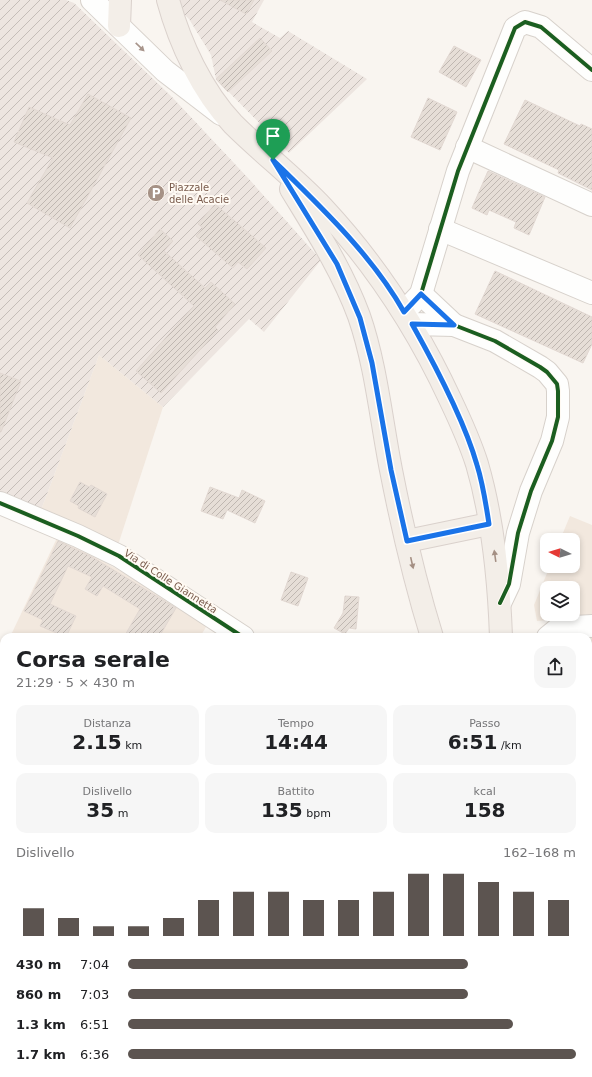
<!DOCTYPE html>
<html lang="it">
<meta charset="utf-8">
<style>
:root{--surface:#fff;--page:#f6f6f6;--text:#202124;--muted:#757577;--accent:#5c5450}
body{margin:0;font-family:"DejaVu Sans",sans-serif;background:var(--page);color:var(--text);height:100vh;display:flex;flex-direction:column;font-size:15px;white-space:nowrap}
*{box-sizing:border-box;margin:0}
p{font-size:13px;color:var(--muted)}
.icon{flex:none;width:22px;height:22px;fill:none;stroke:currentColor;stroke-width:2;stroke-linecap:round;stroke-linejoin:round}
.map{position:relative;flex:1;overflow:hidden}
.side{position:absolute;left:0px;top:633px;width:592px;height:444px;display:flex;flex-direction:column;background:var(--surface);border-radius:12px 12px 0 0;box-shadow:0 2px 6px #0003}
.side>*{flex:none}
.needle{width:26px;rotate:275deg}
.fabs{position:absolute;left:540px;top:533px;display:grid;gap:8px}
.fabs a{display:grid;place-items:center;width:40px;height:40px;border-radius:8px;background:var(--surface);box-shadow:0 2px 6px #0003;font-size:20px}
.pin{position:absolute;display:grid;place-items:center;width:34px;height:34px;color:#fff;margin:-41px -17px;border-radius:50% 50% 50% 0;rotate:-45deg;box-shadow:0 0 4px #0007}
.pin .icon{rotate:45deg}
.round{display:grid;place-items:center;flex:none;width:42px;height:42px;border-radius:12px;background:var(--page)}
.overview{display:flex;align-items:center;justify-content:space-between;height:68px;padding:0 16px}
h1{font-size:22px;font-weight:800;line-height:30px}
.metrics{display:grid;grid-template-columns:repeat(3,1fr);gap:6px;height:68px;padding:4px 16px}
.metrics div{display:grid;align-content:center;border-radius:10px;background:var(--page);text-align:center}
.metrics b{font-size:20px;font-weight:800}
.metrics small{font-size:11px;font-weight:400}
.metrics p{font-size:11px}
.chart{height:112px;padding:8px 16px}
.chart p{display:flex;justify-content:space-between}
.chart svg{width:100%;height:72px;margin-top:4px;stroke:var(--accent);stroke-width:6}
ul{padding:0 16px;list-style:none;font-size:13px}
li{display:grid;grid-template-columns:64px 48px 1fr;align-items:center;height:30px}
li i{height:10px;border-radius:5px;background:var(--accent)}
.map>svg:first-child{display:block}
</style>
<div class="map">
<svg width="592" height="1077" viewBox="0 0 592 1077">
<defs>
<pattern id="industrial-furrows" width="10" height="10" patternUnits="userSpaceOnUse"><rect width="10" height="10" fill="#ede5e0"/><path d="M-1 1l2-2M0 10L10 0M9 11l2-2" fill="none" stroke="#c5bdb8"/></pattern>
<pattern id="grass-tufts" width="24" height="20" patternUnits="userSpaceOnUse"><rect width="24" height="20" fill="#e7f0db"/><path d="M3 7l-1-3M5 7V3M7 7l1-3M15 17l-1-3M17 17v-4M19 17l1-3" fill="none" stroke="#c0c6b4"/></pattern>
<pattern id="building-hatch" width="6" height="6" patternUnits="userSpaceOnUse"><rect width="6" height="6" fill="#e6ded7"/><path d="M-1 1l2-2M0 6l6-6M5 7l2-2" fill="none" stroke="#bfb7b1"/></pattern>
</defs>
<rect width="100%" height="100%" fill="#f9f5f0"/>
<g fill="#f2e8de" fill-rule="evenodd">
<path d="M99,355L163,407L118,545L41,510Z"/>
<path d="M570,516L592,525V616L537,621L534,605L550,566H573V540H560ZM547,588H573V614H547Z"/>
<path d="M57,538L101,560L189,610L206,627L200,637H10Z"/>
<path d="M592,631V796H588V637Z"/>
<path d="M4,650V674L0,672V659Z"/>
<path d="M592,902V956L588,952V903Z"/>
<path d="M588,997L592,1000V1077H35L41,1073H588Z"/>
</g>
<g fill="url(#industrial-furrows)">
<path d="M0,0H66L74,3L172,97L249,179L321,260L264,332L249,319L163,407L99,355L41,510L0,494Z"/>
<path d="M179,0H264L252,22L280,38L288,31L367,79L289,153L216,79L211,55L189,19L182,12Z"/>
</g>
<path fill="url(#grass-tufts)" d="M300,1073H403L400,1077H296Z"/>
<g fill="url(#building-hatch)" stroke="#e2d8d2">
<path d="M220,0H254L246,14Z"/>
<path d="M260,38L272,51L228,92L216,79Z"/>
<path d="M454,46L481,60L466,87L439,72Z"/>
<path d="M88,94L131,118L70,228L27,203L53,158L14,142L29,107L70,125Z"/>
<path d="M428,98L457,112L440,150L411,137Z"/>
<path d="M525,100L580,126L581,124L592,129V190L558,173L559,170L504,144Z"/>
<path d="M488,171L545,197L529,235L514,228L516,222L489,210L487,215L472,208Z"/>
<path d="M215,204L266,248L247,269L238,262L233,268L196,236L203,228L198,224Z"/>
<path d="M160,229L173,241L164,251L205,288L211,282L235,304L215,327L218,330L161,393L136,371L194,306L138,255Z"/>
<path d="M495,271L592,317V344L583,363L475,314Z"/>
<path d="M0,373L21,381L1,432H0Z"/>
<path d="M80,482L89,487L91,485L107,494L95,517L78,508L79,506L70,501Z"/>
<path d="M210,487L239,498L242,490L265,501L255,523L227,510L223,519L201,511Z"/>
<path d="M58,541L92,557L176,608L159,637H124L140,609L103,586L97,596L85,589L92,577L68,566L50,604L76,616L66,637L40,626L43,620L24,611Z"/>
<path d="M291,572L308,578L298,606L281,600Z"/>
<path d="M345,596L359,597L356,629L349,628L345,634L334,628L343,613Z"/>
</g>
<g fill="none" stroke-linecap="round" stroke-linejoin="round">
<defs>
<g id="minor">
<path d="M92,0L165,71L221,114"/>
<path d="M467,147L592,205"/>
<path d="M440,229L592,293"/>
<path d="M421,294L454,325"/>
<path d="M404,312L421,294L458,171L515,28L525,22L541,27L592,70"/>
<path d="M412,324L454,325L495,341L540,367L547,372L557,384L558,391V417L552,441L531,491L518,533L509,584L500,603"/>
<path d="M0,503L78,536L119,556L243,637"/>
<path d="M548,637L559,628L592,626"/>
<path d="M588,804H592"/>
<path d="M217,1073L220,1077"/>
<path d="M288,1077L295,1073"/>
<path d="M411,1077L413,1073"/>
</g>
<g id="major">
<path d="M168,0C180,44 202,91 233,124C262,153 295,178 323,208C376,265 417,328 450,399C460,420 470,442 477,464C493,519 499,580 501,637"/>
<path d="M119,26L120,0"/>
<path d="M291,189C316,230 342,270 359,316C376,365 381,419 391,470C402,526 415,582 432,637"/>
<path d="M407,541L489,524"/>
<path d="M588,969L592,974"/>
</g>
</defs>
<use href="#minor" stroke="#d7d1cb" stroke-width="24"/>
<use href="#major" stroke="#dad1cc" stroke-width="24"/>
<use href="#minor" stroke="#fefefd" stroke-width="22"/>
<use href="#major" stroke="#f3eee8" stroke-width="22"/>
<defs>
<g id="cycleway">
<path d="M404,312L421,294L458,171L515,28L525,22L541,27L592,70"/>
<path d="M412,324L454,325L495,341L540,367L547,372L557,384L558,391V417L552,441L531,491L518,533L509,584L500,603"/>
<path d="M0,503L78,536L119,556L243,637"/>
</g>
</defs>
<use href="#cycleway" stroke="#fffaf3" stroke-width="6"/>
<use href="#cycleway" stroke="#1b5e20" stroke-width="4"/>
</g>
<defs><path id="oneway-solid" d="M-6-.8H1V-3.2L6.5 0L1 3.2V.8H-6Z"/></defs>
<use fill="#a8958b" href="#oneway-solid" transform="translate(140 47) rotate(44)"/>
<g fill="#a48f83">
<use href="#oneway-solid" transform="translate(495 556) rotate(-98)"/>
<use href="#oneway-solid" transform="translate(412 563) rotate(77)"/>
</g>
<g fill="none" stroke-linecap="round" stroke-linejoin="round">
<defs>
<path id="route" d="M273,160C320,206 372,255 404,312L421,294L454,325L412,324C435,365 464,419 477,465C483,484 486,504 489,524L407,541L391,470L372,363L360,318L337,264Z"/>
</defs>
<use href="#route" stroke="#fff" stroke-width="8"/>
<use href="#route" stroke="#1a73e8" stroke-width="5"/>
</g>
<defs>
<symbol id="parking-disc" viewBox="-11 -11 22 22"><circle r="9.5" fill="#a69286" stroke="#fffaf3"/><path d="M-3.5-5.5H1a3.5 3.5 0 0 1 0 7H-1V5.5H-3.5ZM-1-3.4V-.6H.8a1.4 1.4 0 0 0 0-2.8Z" fill="#fff"/></symbol>
</defs>
<g fill-rule="evenodd">
<use href="#parking-disc" x="146" y="183" width="20" height="20"/>
</g>
<g text-anchor="middle" stroke-width="4" stroke-linejoin="round" paint-order="stroke">
<g font-size="10" fill="#7a5c4d" stroke="#fffaf3" text-anchor="start">
<text x="169" y="191">Piazzale<tspan x="169" dy="12">delle Acacie</tspan></text>
</g>
<g font-size="10" fill="#7a5c4d" stroke="#fffaf3">
<text transform="translate(171 581) rotate(33)" y="4">Via di Colle Giannetta</text>
</g>
</g>
</svg>
<div class="fabs">
<a><svg class="needle" viewBox="-14 -14 28 28"><path d="M0-13l5 13h-10z" fill="#e53935"/><path d="M0 13l5-13h-10z" fill="#757577"/></svg></a>
<a><svg class="icon" aria-label="layers" viewBox="0 0 24 24"><path d="M12 4l9 5-9 5-9-5zM3 14l9 5 9-5"/></svg></a>
</div>
<div class="pin" style="left:273px;top:160px;background:#1e9e55"><svg class="icon" aria-label="arrive" viewBox="0 0 24 24"><path d="M6 21V4h12l-3 4 3 4H6"/></svg></div>
<section class="side">
<div class="overview"><div><h1>Corsa serale</h1><p>21:29 · 5 × 430 m</p></div><a class="round"><svg class="icon" aria-label="share" viewBox="0 0 24 24"><path d="M12 15V3M7 8l5-5 5 5M5 13v7h14v-7"/></svg></a></div>
<div class="metrics">
<div><p>Distanza</p><b>2.15<small> km</small></b></div>
<div><p>Tempo</p><b>14:44</b></div>
<div><p>Passo</p><b>6:51<small> /km</small></b></div>
</div>
<div class="metrics">
<div><p>Dislivello</p><b>35<small> m</small></b></div>
<div><p>Battito</p><b>135<small> bpm</small></b></div>
<div><p>kcal</p><b>158</b></div>
</div>
<div class="chart"><p><span>Dislivello</span>162–168 m</p>
<svg viewBox="0 0 160 44" preserveAspectRatio="none"><path d="M5 44V27M15 44V33M25 44V38M35 44V38M45 44V33M55 44V22M65 44V17M75 44V17M85 44V22M95 44V22M105 44V17M115 44V6M125 44V6M135 44V11M145 44V17M155 44V22"/></svg>
</div>
<ul>
<li><b>430 m</b>7:04<i style="width:76%"></i></li>
<li><b>860 m</b>7:03<i style="width:76%"></i></li>
<li><b>1.3 km</b>6:51<i style="width:86%"></i></li>
<li><b>1.7 km</b>6:36<i style="width:100%"></i></li>
</ul>
</section>
</div>
